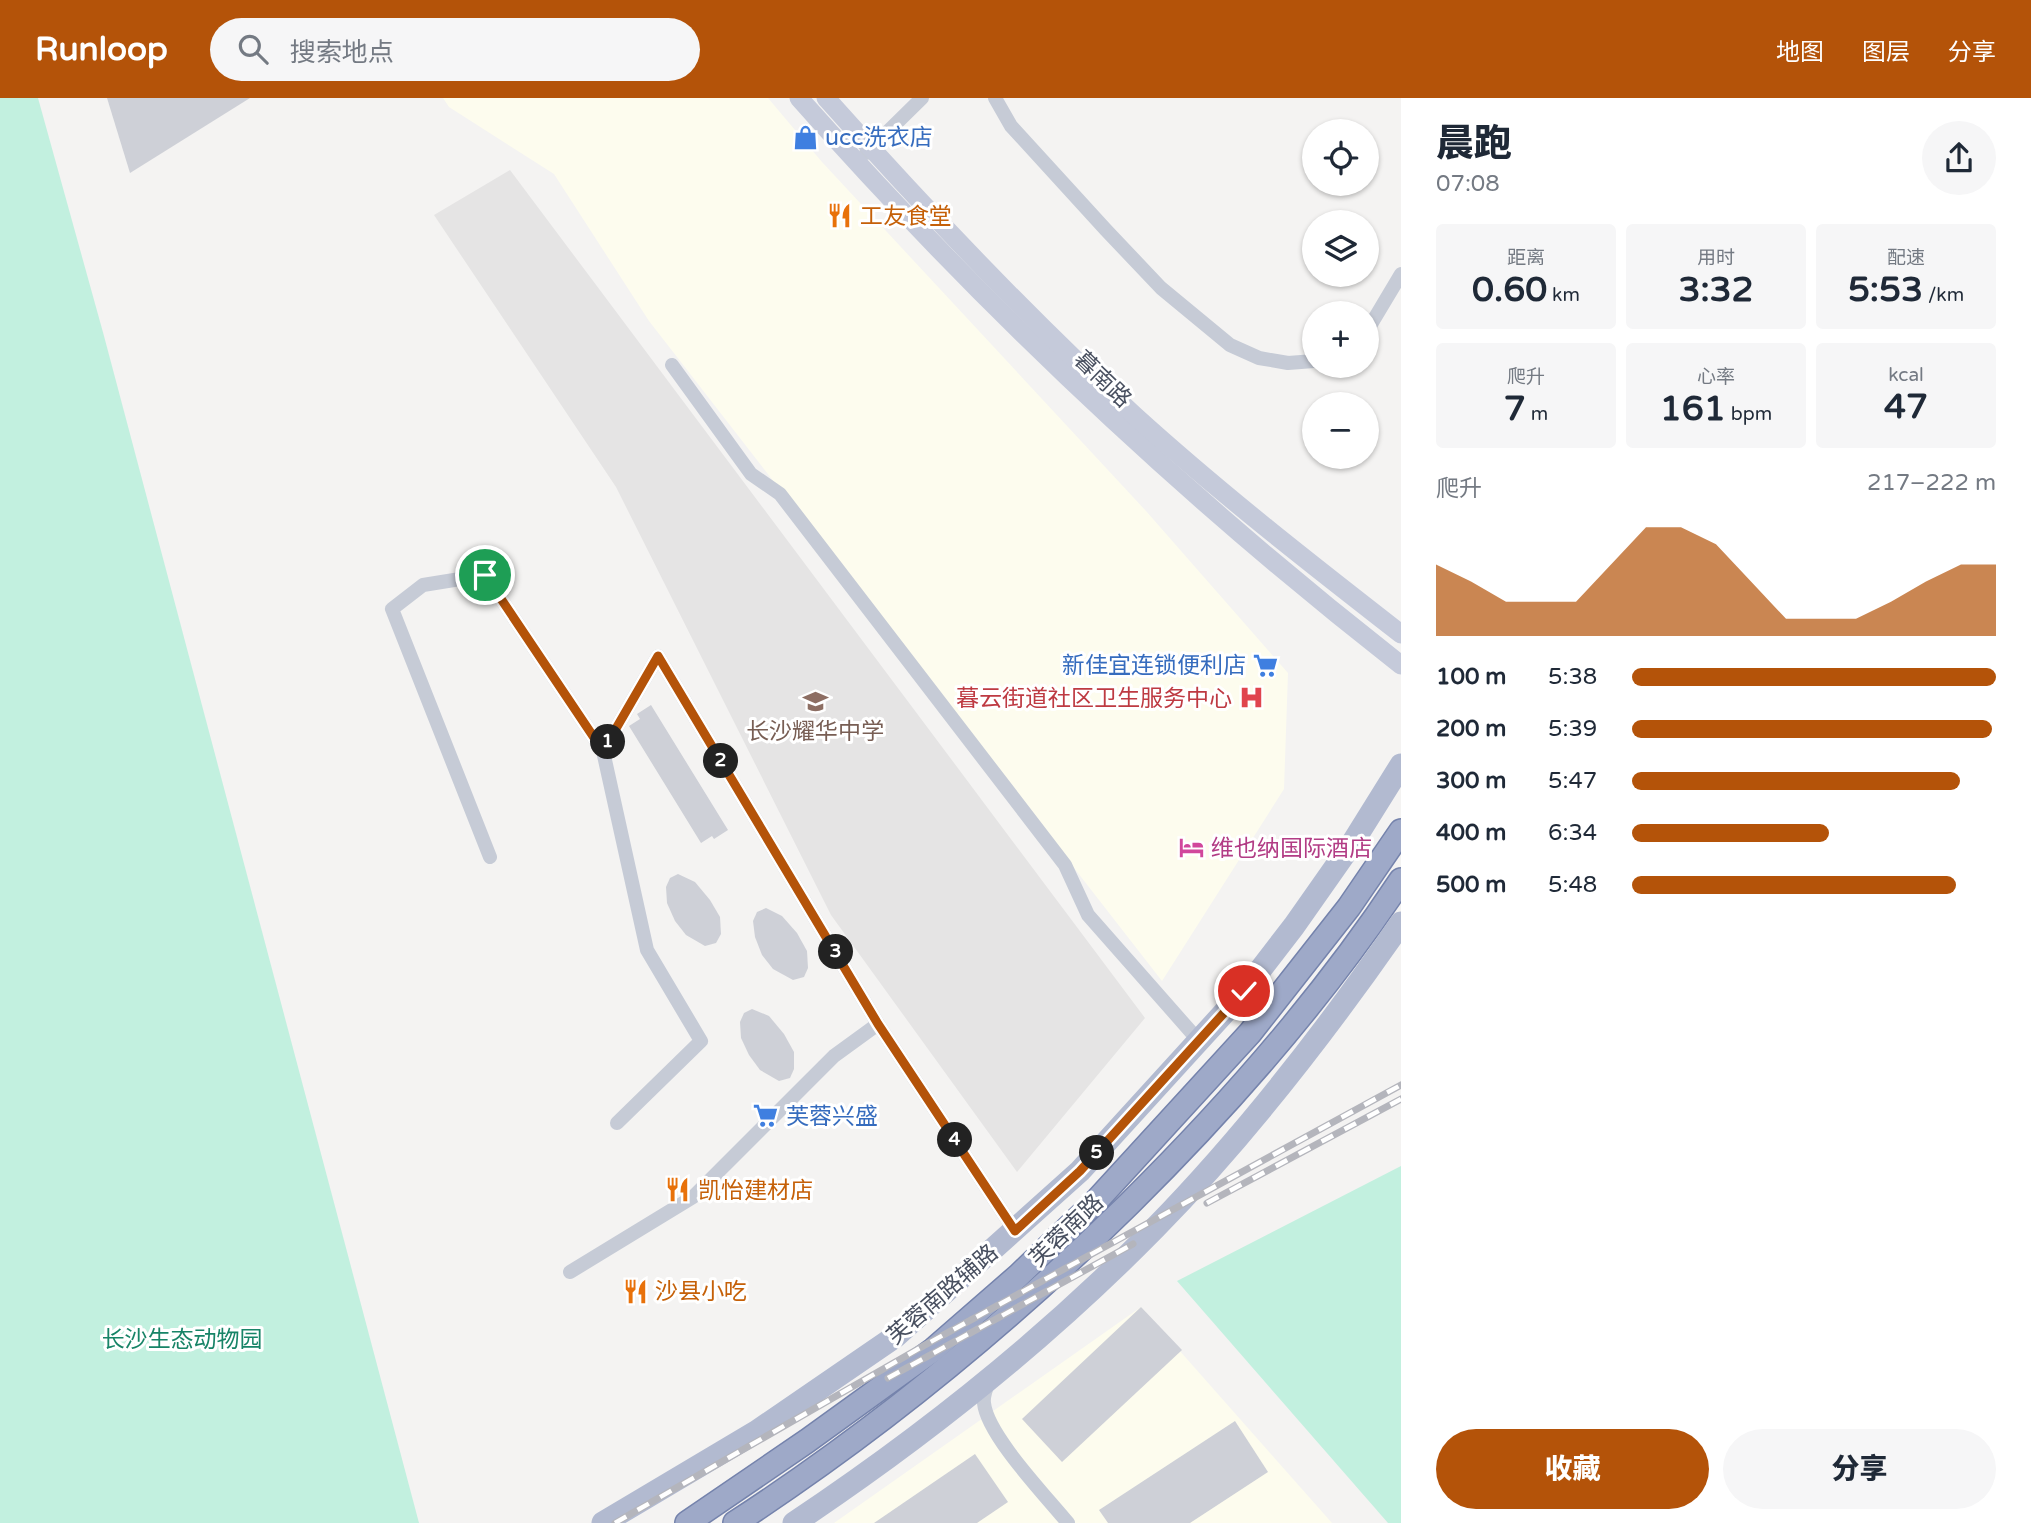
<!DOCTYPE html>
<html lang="zh">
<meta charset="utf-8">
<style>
:root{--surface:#fff;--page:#f6f6f7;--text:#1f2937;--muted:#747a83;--accent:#b45309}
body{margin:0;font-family:"Varela Round","Noto Sans SC",sans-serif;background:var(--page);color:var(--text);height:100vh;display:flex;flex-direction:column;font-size:26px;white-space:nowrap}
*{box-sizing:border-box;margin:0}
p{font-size:23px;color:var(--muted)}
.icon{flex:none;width:38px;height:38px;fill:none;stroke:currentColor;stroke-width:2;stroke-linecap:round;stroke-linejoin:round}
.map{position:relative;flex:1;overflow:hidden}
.details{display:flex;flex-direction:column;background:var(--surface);width:630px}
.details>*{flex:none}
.tools{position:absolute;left:1302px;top:21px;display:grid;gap:14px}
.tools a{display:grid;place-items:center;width:77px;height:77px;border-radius:50%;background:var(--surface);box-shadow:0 2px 5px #0004;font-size:35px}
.pin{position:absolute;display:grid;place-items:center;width:60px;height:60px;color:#fff;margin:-30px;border:4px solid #fff;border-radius:50%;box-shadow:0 2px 7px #0007}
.km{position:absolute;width:35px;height:35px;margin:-18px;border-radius:50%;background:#222;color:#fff;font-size:19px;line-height:35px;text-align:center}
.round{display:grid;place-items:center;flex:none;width:74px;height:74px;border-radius:37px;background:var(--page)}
.head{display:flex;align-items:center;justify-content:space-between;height:119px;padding:0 35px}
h1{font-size:38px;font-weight:800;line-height:52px}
.figures{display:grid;grid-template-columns:repeat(3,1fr);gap:10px;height:119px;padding:7px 35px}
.figures div{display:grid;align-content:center;border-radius:7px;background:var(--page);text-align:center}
.figures b{font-size:35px;font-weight:800}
.figures small{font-size:19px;font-weight:400}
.figures p{font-size:19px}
.chart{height:196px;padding:14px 35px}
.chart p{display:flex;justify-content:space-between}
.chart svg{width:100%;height:126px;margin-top:7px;fill:var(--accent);opacity:.7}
.button{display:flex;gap:14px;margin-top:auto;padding:14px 35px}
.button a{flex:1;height:80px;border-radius:42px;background:var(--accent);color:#fff;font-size:28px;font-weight:800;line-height:80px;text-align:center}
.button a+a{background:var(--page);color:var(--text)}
ul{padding:0 35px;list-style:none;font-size:23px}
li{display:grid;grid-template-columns:112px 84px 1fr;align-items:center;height:52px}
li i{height:18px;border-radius:9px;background:var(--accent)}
header{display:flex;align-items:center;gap:42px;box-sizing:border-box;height:98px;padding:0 35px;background:var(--accent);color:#fff}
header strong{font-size:33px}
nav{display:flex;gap:38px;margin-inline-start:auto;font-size:24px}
.search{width:490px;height:63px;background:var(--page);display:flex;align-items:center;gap:18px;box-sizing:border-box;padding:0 24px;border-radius:38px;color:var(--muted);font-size:26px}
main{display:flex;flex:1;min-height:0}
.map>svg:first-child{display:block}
</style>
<header>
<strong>Runloop</strong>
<div class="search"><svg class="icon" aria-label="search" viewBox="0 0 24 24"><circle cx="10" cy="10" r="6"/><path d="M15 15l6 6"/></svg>搜索地点</div>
<nav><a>地图</a><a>图层</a><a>分享</a></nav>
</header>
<main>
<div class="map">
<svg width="1401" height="1425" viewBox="0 0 1401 1425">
<rect width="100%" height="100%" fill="#f4f3f2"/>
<g fill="#fdfcee">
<path d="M443,0H768L822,64L1146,413L1288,575L1284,691L1162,883L649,223L554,76L449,9Z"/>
<path d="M1141,1209L1332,1425H834Z"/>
</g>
<path fill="#e5e4e4" d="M510,72L1145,920L1017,1074L831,817L616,389L434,117Z"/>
<g fill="#c2f0df">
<path d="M0,0H38L104,238L419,1425H0Z"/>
<path d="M1401,1068V1425H1388L1177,1183Z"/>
</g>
<g fill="#ced0d7">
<path d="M107,0H250L130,75Z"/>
<path d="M651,607L728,732L714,741L712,738L701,745L629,628L640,621L637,616Z"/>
<path d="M678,776L695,784L710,802L720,819L721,836L716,845L705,848L686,837L675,823L667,805L666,789L670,780Z"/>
<path d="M766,810L782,818L797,835L807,853L808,870L804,879L793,882L773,871L762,857L755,839L753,823L757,814Z"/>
<path d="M752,911L769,918L784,936L794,954V971L790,980L779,983L760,972L749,957L741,940L740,924L744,915Z"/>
<path d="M1141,1209L1182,1252L1062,1364L1022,1321Z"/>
<path d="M1235,1323L1268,1374L1190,1425H1108L1099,1412Z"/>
<path d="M975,1356L1008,1404L977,1425H874Z"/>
</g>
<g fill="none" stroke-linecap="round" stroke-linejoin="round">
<defs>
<g id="trunk">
<path d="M687,1425L807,1343L933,1252L1018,1178L1098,1101L1250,935L1349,809L1401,733"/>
<path d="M735,1425C879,1331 1006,1227 1129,1106C1229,1007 1323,900 1401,782"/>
</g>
</defs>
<use href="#trunk" stroke="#7583ac" stroke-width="26"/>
<g stroke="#c6cbd6" stroke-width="14">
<path d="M995,0L1011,28L1106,132L1161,190L1230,247L1259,260L1288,265L1314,263"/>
<path d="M866,55L922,0"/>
<path d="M1367,233L1401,176"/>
<path d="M672,267L751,376L780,396L1065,767L1088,817L1199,943"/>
<path d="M490,759L392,511L423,487L485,477L603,653"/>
<path d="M617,1025L701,943L647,852L603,653L658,558L878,926L1015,1133"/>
<path d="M570,1174L693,1099L834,958L878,926"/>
<path d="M989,1284C986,1291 983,1297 984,1305C987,1337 1046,1398 1068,1425"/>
</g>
<g stroke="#c5cada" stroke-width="19">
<path d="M799,0C983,208 1182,396 1401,567"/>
<path d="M826,0C924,110 1026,218 1135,318C1220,395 1311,466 1401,536"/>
</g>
<g stroke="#b2bad0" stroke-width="23">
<path d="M603,1425L756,1334L896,1238L1080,1073L1244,893L1294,828L1353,744L1401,667"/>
<path d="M794,1425C923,1339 1046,1241 1155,1130C1246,1037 1327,932 1401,825"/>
</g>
<use href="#trunk" stroke="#9ea9c8" stroke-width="23"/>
<defs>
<g id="rail">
<path d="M1207,1105L1401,1001"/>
<path d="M888,1280L1133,1146"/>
<path d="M615,1425L925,1247L1401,987"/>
</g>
</defs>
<use href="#rail" stroke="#b4b5bc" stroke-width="7"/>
<use href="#rail" stroke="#fff" stroke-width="4.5" stroke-dasharray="13" stroke-linecap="butt"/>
</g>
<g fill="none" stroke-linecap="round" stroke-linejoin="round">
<defs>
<path id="route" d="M485,477L603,653L658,558L878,926L1015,1133L1080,1073L1244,893"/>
</defs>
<use href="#route" stroke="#fff" stroke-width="14"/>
<use href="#route" stroke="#b45309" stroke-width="9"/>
</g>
<defs>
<symbol id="shop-bare" viewBox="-9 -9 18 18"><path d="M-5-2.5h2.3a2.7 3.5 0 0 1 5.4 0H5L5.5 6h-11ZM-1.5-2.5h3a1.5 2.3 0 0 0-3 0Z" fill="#3f7fe0" stroke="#fff" stroke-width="2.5" paint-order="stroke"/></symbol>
<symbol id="restaurant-bare" viewBox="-9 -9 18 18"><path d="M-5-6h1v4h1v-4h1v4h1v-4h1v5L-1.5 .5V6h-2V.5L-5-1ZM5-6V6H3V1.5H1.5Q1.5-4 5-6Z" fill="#e8710a" stroke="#fff" stroke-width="2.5" paint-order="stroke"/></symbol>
<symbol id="supermarket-bare" viewBox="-9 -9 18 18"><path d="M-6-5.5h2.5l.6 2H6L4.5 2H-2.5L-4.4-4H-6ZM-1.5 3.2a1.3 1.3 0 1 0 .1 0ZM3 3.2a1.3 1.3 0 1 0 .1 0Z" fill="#3f7fe0" stroke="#fff" stroke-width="2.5" paint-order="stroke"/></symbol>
<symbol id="hospital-bare" viewBox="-9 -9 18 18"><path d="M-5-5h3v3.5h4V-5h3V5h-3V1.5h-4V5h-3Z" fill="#e0444e" stroke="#fff" stroke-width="2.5" paint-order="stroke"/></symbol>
<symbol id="school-bare" viewBox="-9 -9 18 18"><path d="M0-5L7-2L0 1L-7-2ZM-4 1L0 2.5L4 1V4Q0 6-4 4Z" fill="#8d6e63" stroke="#fff" stroke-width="2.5" paint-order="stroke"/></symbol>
<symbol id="hotel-bare" viewBox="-9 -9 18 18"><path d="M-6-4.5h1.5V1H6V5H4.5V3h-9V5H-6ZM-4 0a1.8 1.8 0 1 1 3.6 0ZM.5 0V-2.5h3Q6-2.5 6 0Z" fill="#d1479c" stroke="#fff" stroke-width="2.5" paint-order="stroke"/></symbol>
</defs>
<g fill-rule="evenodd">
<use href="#shop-bare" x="788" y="22" width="35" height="35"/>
<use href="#restaurant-bare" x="822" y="100" width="35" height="35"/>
<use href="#supermarket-bare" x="1248" y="550" width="35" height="35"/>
<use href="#hospital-bare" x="1234" y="582" width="35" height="35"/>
<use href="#school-bare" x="798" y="586" width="35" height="35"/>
<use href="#hotel-bare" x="1174" y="732" width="35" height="35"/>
<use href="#supermarket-bare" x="748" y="1000" width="35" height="35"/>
<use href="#restaurant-bare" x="660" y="1074" width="35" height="35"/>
<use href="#restaurant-bare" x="618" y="1176" width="35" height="35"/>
</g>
<g text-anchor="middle" stroke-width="6" stroke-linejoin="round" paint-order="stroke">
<g font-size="23" fill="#366cbe" stroke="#fff" text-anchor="start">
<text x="825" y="47">ucc洗衣店</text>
<text x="1246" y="575" text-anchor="end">新佳宜连锁便利店</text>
<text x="786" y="1026">芙蓉兴盛</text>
</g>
<g font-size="23" fill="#c56008" stroke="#fff" text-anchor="start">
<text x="860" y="126">工友食堂</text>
<text x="698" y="1100">凯怡建材店</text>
<text x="655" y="1201">沙县小吃</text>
</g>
<g font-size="23" fill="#495060" stroke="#fff">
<text transform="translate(1103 281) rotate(44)" y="8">暮南路</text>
<text transform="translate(1066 1132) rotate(-44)" y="8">芙蓉南路</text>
<text transform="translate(942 1196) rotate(-41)" y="8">芙蓉南路辅路</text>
</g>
<g font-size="23" fill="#be3a42" stroke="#fff" text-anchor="end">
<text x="1232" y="608">暮云街道社区卫生服务中心</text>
</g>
<g font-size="23" fill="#785e54" stroke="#fff">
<text x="815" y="641">长沙耀华中学</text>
</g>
<g font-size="23" fill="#b23c85" stroke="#fff" text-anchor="start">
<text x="1211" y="758">维也纳国际酒店</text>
</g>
<g font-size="23" fill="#178467" stroke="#fff">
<text x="182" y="1249">长沙生态动物园</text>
</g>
</g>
</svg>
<div class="tools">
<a><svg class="icon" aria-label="locate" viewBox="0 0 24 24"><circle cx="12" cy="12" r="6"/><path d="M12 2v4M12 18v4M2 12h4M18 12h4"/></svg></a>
<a><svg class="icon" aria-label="layers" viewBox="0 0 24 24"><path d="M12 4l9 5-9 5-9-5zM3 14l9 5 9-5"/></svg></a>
<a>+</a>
<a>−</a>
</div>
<div class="pin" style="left:485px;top:477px;background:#1e9e55"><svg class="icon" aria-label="arrive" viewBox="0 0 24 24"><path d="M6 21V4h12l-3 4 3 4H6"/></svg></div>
<div class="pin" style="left:1244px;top:893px;background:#d93025"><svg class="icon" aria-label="check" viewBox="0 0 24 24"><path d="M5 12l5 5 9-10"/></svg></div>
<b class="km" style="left:608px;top:644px">1</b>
<b class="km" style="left:721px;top:663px">2</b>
<b class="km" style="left:836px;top:854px">3</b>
<b class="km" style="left:955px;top:1042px">4</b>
<b class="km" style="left:1097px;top:1055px">5</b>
</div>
<section class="details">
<div class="head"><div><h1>晨跑</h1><p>07:08</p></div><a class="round"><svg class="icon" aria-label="share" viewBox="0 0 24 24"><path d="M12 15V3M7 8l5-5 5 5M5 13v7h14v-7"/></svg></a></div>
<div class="figures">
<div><p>距离</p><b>0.60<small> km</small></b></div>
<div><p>用时</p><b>3:32</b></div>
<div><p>配速</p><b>5:53<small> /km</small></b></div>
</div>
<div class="figures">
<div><p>爬升</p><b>7<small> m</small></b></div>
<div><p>心率</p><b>161<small> bpm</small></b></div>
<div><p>kcal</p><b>47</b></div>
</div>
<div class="chart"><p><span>爬升</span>217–222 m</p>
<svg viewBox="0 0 160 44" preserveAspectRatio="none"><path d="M0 44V19L10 25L20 32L30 32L40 32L50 19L60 6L70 6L80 12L90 25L100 38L110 38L120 38L130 32L140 25L150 19L160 19V44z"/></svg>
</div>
<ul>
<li><b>100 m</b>5:38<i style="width:100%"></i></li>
<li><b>200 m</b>5:39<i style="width:99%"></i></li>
<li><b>300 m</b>5:47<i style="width:90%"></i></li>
<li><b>400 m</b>6:34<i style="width:54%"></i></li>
<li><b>500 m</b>5:48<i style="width:89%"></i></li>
</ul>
<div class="button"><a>收藏</a><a>分享</a></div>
</section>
</main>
